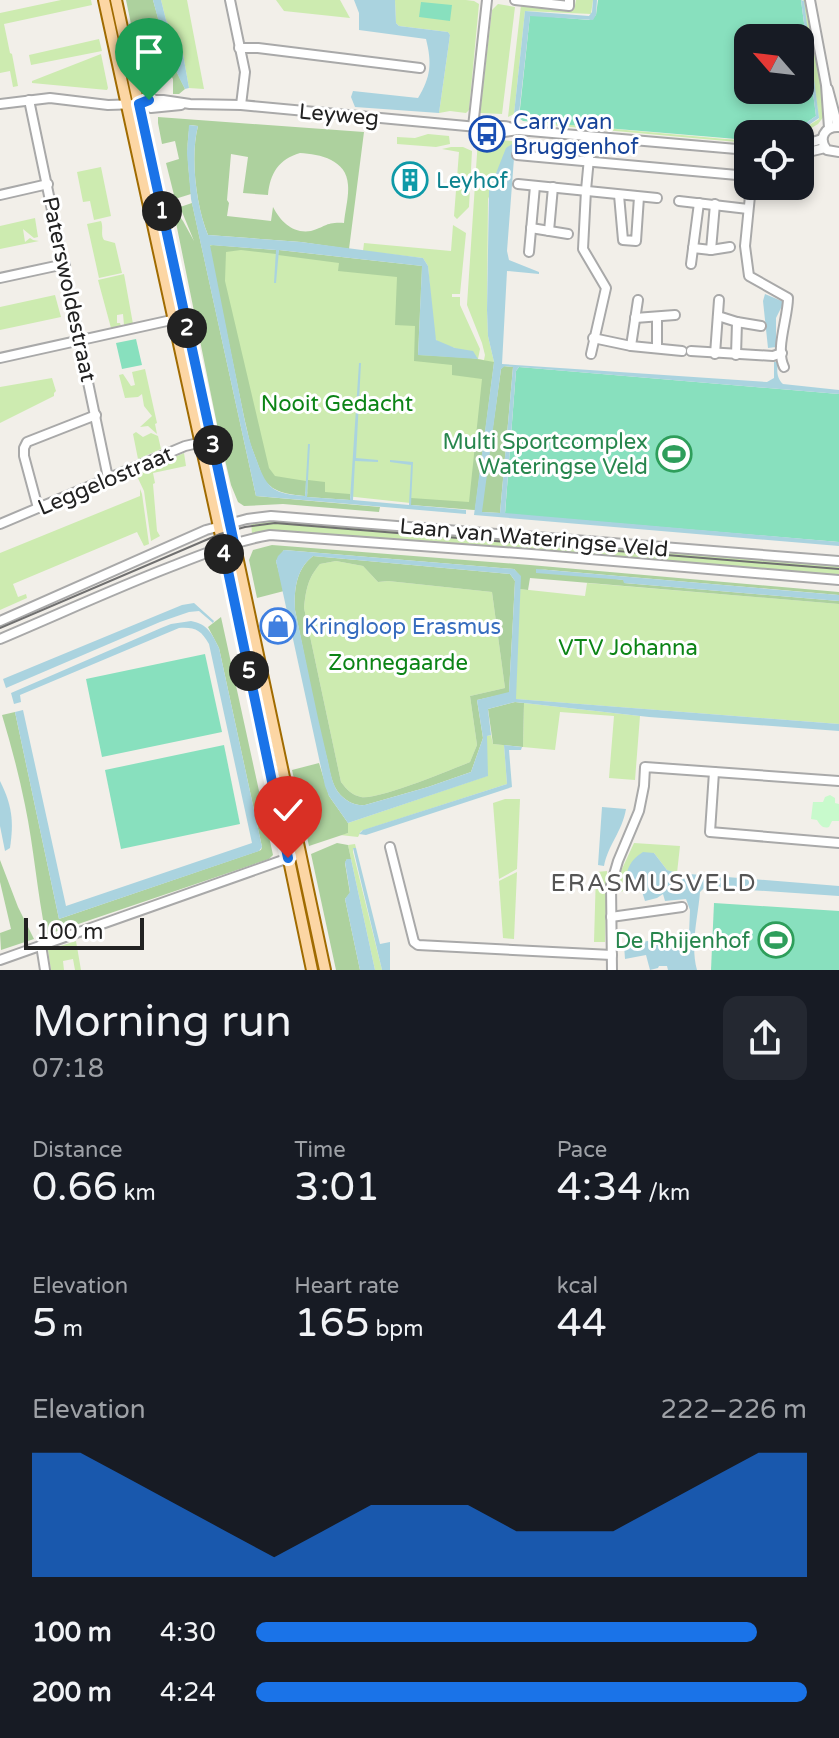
<!DOCTYPE html>
<meta charset="utf-8">
<style>
:root{--surface:#171b24;--page:#242831;--text:#f1f3f6;--muted:#9ea1a6;--accent:#1a73e8}
body{margin:0;font-family:"Varela Round",sans-serif;background:var(--page);color:var(--text);height:100vh;display:flex;flex-direction:column;font-size:30px;white-space:nowrap}
*{box-sizing:border-box;margin:0}
p{font-size:26px;color:var(--muted)}
.icon{flex:none;width:44px;height:44px;fill:none;stroke:currentColor;stroke-width:2;stroke-linecap:round;stroke-linejoin:round}
.map{position:relative;height:970px;overflow:hidden}
.sheet{display:flex;flex-direction:column;background:var(--surface);flex:1}
.sheet>*{flex:none}
.needle{width:52px;rotate:298deg}
.fabs{position:absolute;left:734px;top:24px;display:grid;gap:16px}
.fabs a{display:grid;place-items:center;width:80px;height:80px;border-radius:16px;background:var(--surface);box-shadow:0 4px 12px #0003;font-size:40px}
.scale{position:absolute;left:24px;bottom:20px;width:120px;box-sizing:border-box;padding-left:8px;border:4px solid #222;border-top:0;font-size:22px;line-height:28px;white-space:nowrap;color:#222;-webkit-text-stroke:6px #fff;paint-order:stroke}
.pin{position:absolute;display:grid;place-items:center;width:68px;height:68px;color:#fff;margin:-82px -34px;border-radius:50% 50% 50% 0;rotate:-45deg;box-shadow:0 0 8px #0007}
.pin .icon{rotate:45deg}
.km{position:absolute;width:40px;height:40px;margin:-20px;border-radius:50%;background:#222;color:#fff;font-size:22px;line-height:40px;text-align:center}
.round{display:grid;place-items:center;flex:none;width:84px;height:84px;border-radius:16px;background:var(--page)}
.headline{display:flex;align-items:center;justify-content:space-between;height:136px;padding:0 32px}
h1{font-size:44px;font-weight:600;line-height:60px}
.stats{display:grid;grid-template-columns:repeat(3,1fr);gap:12px;height:136px;padding:8px 32px}
.stats div{display:grid;align-content:center}
.stats b{font-size:40px;font-weight:600}
.stats small{font-size:22px;font-weight:400}
.stats p{font-size:22px}
.chart{height:224px;padding:16px 32px}
.chart p{display:flex;justify-content:space-between}
.chart svg{width:100%;height:144px;margin-top:8px;fill:var(--accent);opacity:.7}
ul{padding:0 32px;list-style:none;font-size:26px}
li{display:grid;grid-template-columns:128px 96px 1fr;align-items:center;height:60px}
li i{height:20px;border-radius:10px;background:var(--accent)}
.map>svg:first-child{display:block}
</style>
<div class="map">
<svg width="839" height="970" viewBox="0 0 839 970">
<rect width="100%" height="100%" fill="#f2efe9"/>
<g fill="#cdebb0">
<path d="M61,0H91L92,5L4,24L10,53L12,54L18,86L13,87L10,71L0,73V13Z"/>
<path d="M161,0H187L204,89L189,88L183,54L166,20Z"/>
<path d="M276,0H340L350,18L284,11Z"/>
<path d="M395,0H466L474,1L479,4L469,110L466,113L450,111L439,113L450,35L448,32L399,26L396,23Z"/>
<path d="M576,0H593L591,14L525,11L514,114L508,117L521,5L574,10Z"/>
<path d="M803,0H806L813,33L825,115L818,124L800,135V134H795L819,119Z"/>
<path d="M498,4L515,7L502,114L480,113L492,10Z"/>
<path d="M99,39L102,51L31,65L29,55Z"/>
<path d="M101,54L108,88L107,90L32,83V81Z"/>
<path d="M537,122L748,141V143L538,124Z"/>
<path d="M428,134L449,136L450,144L436,147L397,144V137L415,138Z"/>
<path d="M478,139L514,141L515,145H512L488,199L487,310L488,336L494,362L475,510L272,488L210,245L422,266L418,355L455,348L438,343L434,336L428,266L423,258L363,251L364,243L451,251L453,225L466,233L460,294H452V297H460V305L480,349L478,359L484,360L485,355L482,343L467,305Z"/>
<path d="M451,147H463L472,151L469,207L457,219L454,216L459,152L442,149Z"/>
<path d="M101,167L111,216L94,220L90,201L83,202L77,172Z"/>
<path d="M35,218L38,237L34,238L23,229L25,242L30,238L33,240L39,241L0,249V226Z"/>
<path d="M101,221C104,228 100,234 104,240L115,243L122,273L99,278L87,224Z"/>
<path d="M124,274L133,324L124,325L123,314L117,315V323H120L121,326L111,328L98,280Z"/>
<path d="M55,295L61,317L0,330V307Z"/>
<path d="M145,369L157,423L155,424L157,434L148,426L140,427L152,416L144,406L142,394L138,397L125,398L119,375L123,374L131,386L135,385L132,372Z"/>
<path d="M52,378L56,391L54,393V396L0,423V387Z"/>
<path d="M136,432L143,437L151,433L158,436L161,449L138,459L133,434Z"/>
<path d="M184,453L186,466L153,473L155,483L153,484L157,531L160,536L151,541L144,491L136,474Z"/>
<path d="M140,489L142,494L149,544L144,546L137,532L13,584L18,597L26,594L27,598L0,610V553L140,496Z"/>
<path d="M266,519L839,564V578L287,532L252,534L251,521Z"/>
<path d="M336,561L363,566L378,582L388,581L492,592L505,688L470,696L477,745L470,762C450,770 379,800 361,797C352,795 347,790 341,782L304,608C306,589 308,578 320,564Z"/>
<path d="M587,583L839,604V724L515,699L520,589L585,596Z"/>
<path d="M524,703L640,716L635,780L609,778L614,716L560,712L555,750L523,747Z"/>
<path d="M491,735L493,744L504,745L507,784L361,831L358,837L340,835L348,833V823L487,776V736Z"/>
<path d="M505,799H520L517,869L499,879L493,803Z"/>
<path d="M634,843L680,846L677,873L667,870L654,853L626,872L624,891L618,892L621,871Z"/>
<path d="M355,844L356,848H353V852L382,970H375L348,845Z"/>
<path d="M607,871L605,942H594L596,872Z"/>
<path d="M517,872L514,939L503,938L499,881Z"/>
<path d="M76,941L81,970H75L73,959L63,961L64,970H51L48,950Z"/>
</g>
<g fill="#add19e" fill-rule="evenodd">
<path d="M126,0H153L168,54L185,89L179,94H173V79L160,58L152,21L131,24Z"/>
<path d="M158,117L364,132L349,249L301,242L208,235C196,206 190,157 198,126L190,125C185,149 189,170 191,194L175,199L166,163L179,159L175,141L162,144L158,123ZM300,153C320,154 347,160 348,185C349,197 345,211 344,223C325,222 326,227 311,231C293,234 281,222 273,207L271,221L227,216L229,203L227,200L231,154L248,157L243,193L268,195C270,173 279,159 300,153Z"/>
<path d="M192,203L256,496L380,507L379,512L283,504L244,506L238,502L231,485L220,439L173,208L183,221L194,241L180,207Z"/>
<path d="M213,245L276,250V254L241,250L226,252L225,281L269,468L275,476L306,481L305,496C288,494 273,493 263,478L250,443L244,417L209,246Z"/>
<path d="M279,250L422,266L418,355L471,358L494,362L475,510L411,505V498L469,502L482,379L452,375V365L414,361L415,326L395,325L397,277L338,271L339,263L278,255Z"/>
<path d="M503,366L513,367L500,513L481,512L501,369Z"/>
<path d="M308,480L325,482V492L350,494V500L307,497Z"/>
<path d="M272,545L530,565L839,592V595L537,569L624,580V583L839,601V604L530,578L528,590L520,589V576L514,569L284,550L276,561L284,591L257,598L249,560L253,550Z"/>
<path d="M313,556L510,574L515,581L509,693L477,700L483,738L471,772L428,787L365,805C355,806 345,801 338,792C330,781 329,764 325,751C313,704 305,657 295,610C294,590 296,569 313,556ZM336,561L363,566L378,582L388,581L492,592L505,688L470,696L477,745L470,762C450,770 379,800 361,797C352,795 347,790 341,782L304,608C306,589 308,578 320,564Z"/>
<path d="M221,617L273,855L269,859L46,935C37,892 34,848 25,805C19,775 11,745 2,715L15,712L59,919L261,850L262,847L219,648L208,627Z"/>
<path d="M515,702L524,703L523,747L493,744L488,709Z"/>
<path d="M319,763L329,796L348,823V833L309,846L292,770Z"/>
<path d="M337,843L348,845L351,859H347L345,863L350,893L345,899L360,970H336L311,854Z"/>
<path d="M0,860L18,907L34,939L1,950L0,933L11,929L0,882Z"/>
</g>
<path fill="#c8facc" d="M830,795L835,798V803L839,804V821H832L829,827C823,829 820,825 817,820L811,819L813,802H823L825,797Z"/>
<g fill="#88e0be" fill-rule="evenodd">
<path d="M598,0H801L816,116L790,134H748V140L523,121L519,118L530,15L589,20L596,15ZM748,38H800V90H748Z"/>
<path d="M421,2L452,5L450,21L419,17Z"/>
<path d="M136,339L142,365L122,369L116,343Z"/>
<path d="M519,367L839,394V542L505,514L516,371Z"/>
<path d="M205,654L222,732L102,757L86,679Z"/>
<path d="M224,745L240,824L121,849L105,770Z"/>
<path d="M714,903L839,911V970H711Z"/>
</g>
<g fill="#aad3df" fill-rule="evenodd">
<path d="M153,0H161L166,20L183,54L189,88L185,89C170,61 161,31 153,0Z"/>
<path d="M354,0H395L396,23L399,26L448,32L450,35L439,113L355,107L351,97L353,91L418,98C431,77 432,63 426,39L359,30V13Z"/>
<path d="M593,0H597L596,15L593,20L530,16L519,114H514L525,11L589,16L592,12Z"/>
<path d="M801,0L804,1L819,118L795,134H790L816,116Z"/>
<path d="M189,125L198,126C190,156 196,206 208,235L301,242L423,258L428,266L436,340L455,348L473,351L478,359L418,355L422,266L279,250L276,283H274L276,250L210,245L244,417C247,432 251,447 257,461C267,490 275,494 305,496L308,444H310L307,497L350,500L359,363H361L356,458L378,460V462L355,461L353,500L409,505L411,465L390,462V460L413,462L411,505L466,510V514L256,496L191,199L187,153Z"/>
<path d="M512,144L515,145L507,251L509,260L539,272V274L507,271L502,364L767,382L774,378V362H778C777,370 776,377 783,384L839,390V394L519,367L516,371L505,513L839,542V546L474,515L494,362L488,336L487,310L489,191L506,148ZM505,366L513,367L500,513L482,512L501,369Z"/>
<path d="M765,294L784,302L776,318V347L768,348L763,301Z"/>
<path d="M284,550L514,569L521,576L516,699L839,724V731L649,717L515,702L488,709L491,735L487,736L488,776L348,823L329,796L325,786L276,561L278,556ZM313,556L510,574L515,581L509,692L477,700L483,738L471,772L428,787L365,805C355,806 345,801 338,792C331,782 330,768 327,757C315,708 306,659 295,610C294,590 296,569 313,556Z"/>
<path d="M536,569L839,595V601L624,583L623,580L536,573Z"/>
<path d="M194,603L214,621L213,623L199,611L189,612L160,622L6,688L3,679L182,605Z"/>
<path d="M191,621C208,624 212,634 219,648L262,847L259,851L59,919L15,712L23,710L66,906L252,843L209,644C201,630 195,627 179,628L20,695L21,702L14,704L11,693L161,628L171,624Z"/>
<path d="M504,745L522,747L521,750H509L512,787L366,835L359,834L363,830L507,784Z"/>
<path d="M0,781C12,805 14,821 10,848L5,851L0,826Z"/>
<path d="M602,807L626,809C622,832 608,845 604,866L598,865Z"/>
<path d="M353,848H356L380,944L390,942V970H382Z"/>
<path d="M643,852L654,853L667,870L677,873L839,886V896L705,887L700,892C698,918 690,945 697,970H668L667,966H659L658,968L650,970L646,955L625,959L624,945L689,934L690,910L686,899L665,901L663,894L657,898L645,901L640,885L624,891C626,873 627,862 643,852Z"/>
<path d="M347,859H351L375,970H360L345,899L350,892L345,862Z"/>
</g>
<g fill="none" stroke-linecap="round" stroke-linejoin="round">
<defs>
<g id="minor">
<path d="M230,0L245,72L241,105"/>
<path d="M515,0L569,6V0"/>
<path d="M810,0L826,85L829,128"/>
<path d="M239,48H258L420,68"/>
<path d="M828,89L838,127"/>
<path d="M29,100L108,478"/>
<path d="M0,104L50,98L108,105L139,104L149,100H163L190,104L241,105L488,128L504,132L518,130L748,150"/>
<path d="M140,104L151,108L181,105"/>
<path d="M473,127L487,0"/>
<path d="M839,127C824,126 818,139 827,150L839,152"/>
<path d="M488,128C499,125 507,125 517,130"/>
<path d="M591,137L586,190L583,249L606,288L591,354"/>
<path d="M800,146L822,139"/>
<path d="M800,154L825,148"/>
<path d="M517,155L748,176"/>
<path d="M518,184L657,198"/>
<path d="M751,186L745,246L749,276L788,298C788,318 775,349 784,367"/>
<path d="M0,195L48,184"/>
<path d="M619,195L623,240L636,241L639,197"/>
<path d="M679,201L748,209"/>
<path d="M531,228L568,234"/>
<path d="M549,231L553,187"/>
<path d="M693,248L711,250L730,247"/>
<path d="M711,250L715,204"/>
<path d="M529,252L535,186"/>
<path d="M691,264L699,203"/>
<path d="M0,278L65,264"/>
<path d="M718,316L737,322L736,355"/>
<path d="M635,318L675,315"/>
<path d="M737,322L761,326"/>
<path d="M593,338L631,346L682,351"/>
<path d="M631,346L638,300"/>
<path d="M657,348V317"/>
<path d="M691,351L773,356L782,353"/>
<path d="M715,354L719,300"/>
<path d="M0,358L185,317"/>
<path d="M38,508L24,456V448L27,442L96,415"/>
<path d="M0,524L185,446L203,442"/>
<path d="M0,621L206,530L247,519L271,516L839,561"/>
<path d="M0,639C57,615 113,589 170,567C203,554 235,541 270,535L531,554L839,580"/>
<path d="M714,772L710,832L839,843"/>
<path d="M390,847L414,942L418,945L612,955"/>
<path d="M611,917L682,907"/>
<path d="M41,945L45,970"/>
<path d="M0,960L300,854"/>
<path d="M612,970L611,885L618,861L639,811L644,786L645,767L839,781"/>
</g>
<g id="major">
<path d="M104,0L226,559L312,970"/>
<path d="M116,0L238,561L325,970"/>
</g>
</defs>
<use href="#minor" stroke="#a9a9a9" stroke-width="12"/>
<use href="#major" stroke="#a06b00" stroke-width="14"/>
<use href="#minor" stroke="#fff" stroke-width="8"/>
<use href="#major" stroke="#fcd6a4" stroke-width="10"/>
<path stroke="#707070" stroke-width="2" d="M0,628L220,534L245,527L275,523L839,569"/>
</g>
<g fill="none" stroke-linecap="round" stroke-linejoin="round">
<defs>
<path id="route" d="M149,100L139,104L234,543L223,547L288,858"/>
</defs>
<use href="#route" stroke="#fff" stroke-width="16"/>
<use href="#route" stroke="#1a73e8" stroke-width="10"/>
</g>
<defs>
<symbol id="bus-ring" viewBox="-11 -11 22 22"><circle r="9.5" fill="#fff" stroke="#1a4fb4" stroke-width="1.5"/><path d="M-5-6H5V4H4V6H2V4H-2V6H-4V4H-5ZM-3.5-4V0h7V-4ZM-3.5 1.2v1.5H-2V1.2ZM2 1.2v1.5H3.5V1.2Z" fill="#1a4fb4"/></symbol>
<symbol id="building-ring" viewBox="-11 -11 22 22"><circle r="9.5" fill="#fff" stroke="#0f9aa8" stroke-width="1.5"/><path d="M-4-6H4V6H1V3H-1V6H-4ZM-2.5-4.3h1.7v1.8h-1.7ZM.8-4.3h1.7v1.8H.8ZM-2.5-1h1.7V.8h-1.7ZM.8-1h1.7V.8H.8Z" fill="#0f9aa8"/></symbol>
<symbol id="stadium-ring" viewBox="-11 -11 22 22"><circle r="9.5" fill="#fff" stroke="#2e9e5b" stroke-width="1.5"/><path d="M0-5a6.5 5 0 1 0 0 10a6.5 5 0 1 0 0-10ZM-3.5-1.8h7v3.6h-7Z" fill="#2e9e5b"/></symbol>
<symbol id="shop-ring" viewBox="-11 -11 22 22"><circle r="9.5" fill="#fff" stroke="#3f7fe0" stroke-width="1.5"/><path d="M-5-2.5h2.3a2.7 3.5 0 0 1 5.4 0H5L5.5 6h-11ZM-1.5-2.5h3a1.5 2.3 0 0 0-3 0Z" fill="#3f7fe0"/></symbol>
</defs>
<g fill-rule="evenodd">
<use href="#bus-ring" x="467" y="114" width="40" height="40"/>
<use href="#building-ring" x="390" y="160" width="40" height="40"/>
<use href="#stadium-ring" x="654" y="434" width="40" height="40"/>
<use href="#shop-ring" x="258" y="606" width="40" height="40"/>
<use href="#stadium-ring" x="756" y="920" width="40" height="40"/>
</g>
<g text-anchor="middle" stroke-width="6" stroke-linejoin="round" paint-order="stroke">
<g font-size="22" fill="#222" stroke="#fff">
<text transform="translate(339 114) rotate(5)" y="8">Leyweg</text>
<text transform="translate(70 289) rotate(78)" y="8">Paterswoldestraat</text>
<text transform="translate(105 480) rotate(-23)" y="8">Leggelostraat</text>
<text transform="translate(534 537) rotate(5)" y="8">Laan van Wateringse Veld</text>
</g>
<g font-size="22" fill="#164399" stroke="#fff" text-anchor="start">
<text x="513" y="129">Carry van<tspan x="513" dy="25">Bruggenhof</tspan></text>
</g>
<g font-size="22" fill="#0d838f" stroke="#fff" text-anchor="start">
<text x="436" y="188">Leyhof</text>
</g>
<g font-size="22" fill="#0c8416" stroke="#fff">
<text x="337" y="411">Nooit Gedacht</text>
<text x="628" y="655">VTV Johanna</text>
<text x="398" y="670">Zonnegaarde</text>
</g>
<g font-size="22" fill="#27864d" stroke="#fff" text-anchor="end">
<text x="648" y="449">Multi Sportcomplex<tspan x="648" dy="25">Wateringse Veld</tspan></text>
<text x="750" y="948">De Rhijenhof</text>
</g>
<g font-size="22" fill="#366cbe" stroke="#fff" text-anchor="start">
<text x="304" y="634">Kringloop Erasmus</text>
</g>
<g font-size="24" letter-spacing="2" fill="#555" stroke="#fff">
<text x="654" y="891">ERASMUSVELD</text>
</g>
</g>
</svg>
<div class="fabs">
<a><svg class="needle" viewBox="-14 -14 28 28"><path d="M0-13l5 13h-10z" fill="#e53935"/><path d="M0 13l5-13h-10z" fill="#9ea1a6"/></svg></a>
<a><svg class="icon" aria-label="locate" viewBox="0 0 24 24"><circle cx="12" cy="12" r="6"/><path d="M12 2v4M12 18v4M2 12h4M18 12h4"/></svg></a>
</div>
<div class="scale">100 m</div>
<div class="pin" style="left:149px;top:100px;background:#1e9e55"><svg class="icon" aria-label="arrive" viewBox="0 0 24 24"><path d="M6 21V4h12l-3 4 3 4H6"/></svg></div>
<div class="pin" style="left:288px;top:858px;background:#d93025"><svg class="icon" aria-label="check" viewBox="0 0 24 24"><path d="M5 12l5 5 9-10"/></svg></div>
<b class="km" style="left:162px;top:211px">1</b>
<b class="km" style="left:187px;top:328px">2</b>
<b class="km" style="left:213px;top:445px">3</b>
<b class="km" style="left:224px;top:554px">4</b>
<b class="km" style="left:249px;top:671px">5</b>
</div>
<section class="sheet">
<div class="headline"><div><h1>Morning run</h1><p>07:18</p></div><a class="round"><svg class="icon" aria-label="share" viewBox="0 0 24 24"><path d="M12 15V3M7 8l5-5 5 5M5 13v7h14v-7"/></svg></a></div>
<div class="stats">
<div><p>Distance</p><b>0.66<small> km</small></b></div>
<div><p>Time</p><b>3:01</b></div>
<div><p>Pace</p><b>4:34<small> /km</small></b></div>
</div>
<div class="stats">
<div><p>Elevation</p><b>5<small> m</small></b></div>
<div><p>Heart rate</p><b>165<small> bpm</small></b></div>
<div><p>kcal</p><b>44</b></div>
</div>
<div class="chart"><p><span>Elevation</span>222–226 m</p>
<svg viewBox="0 0 160 44" preserveAspectRatio="none"><path d="M0 44V6L10 6L20 14L30 22L40 30L50 38L60 30L70 22L80 22L90 22L100 30L110 30L120 30L130 22L140 14L150 6L160 6V44z"/></svg>
</div>
<ul>
<li><b>100 m</b>4:30<i style="width:91%"></i></li>
<li><b>200 m</b>4:24<i style="width:100%"></i></li>
</ul>
</section>
